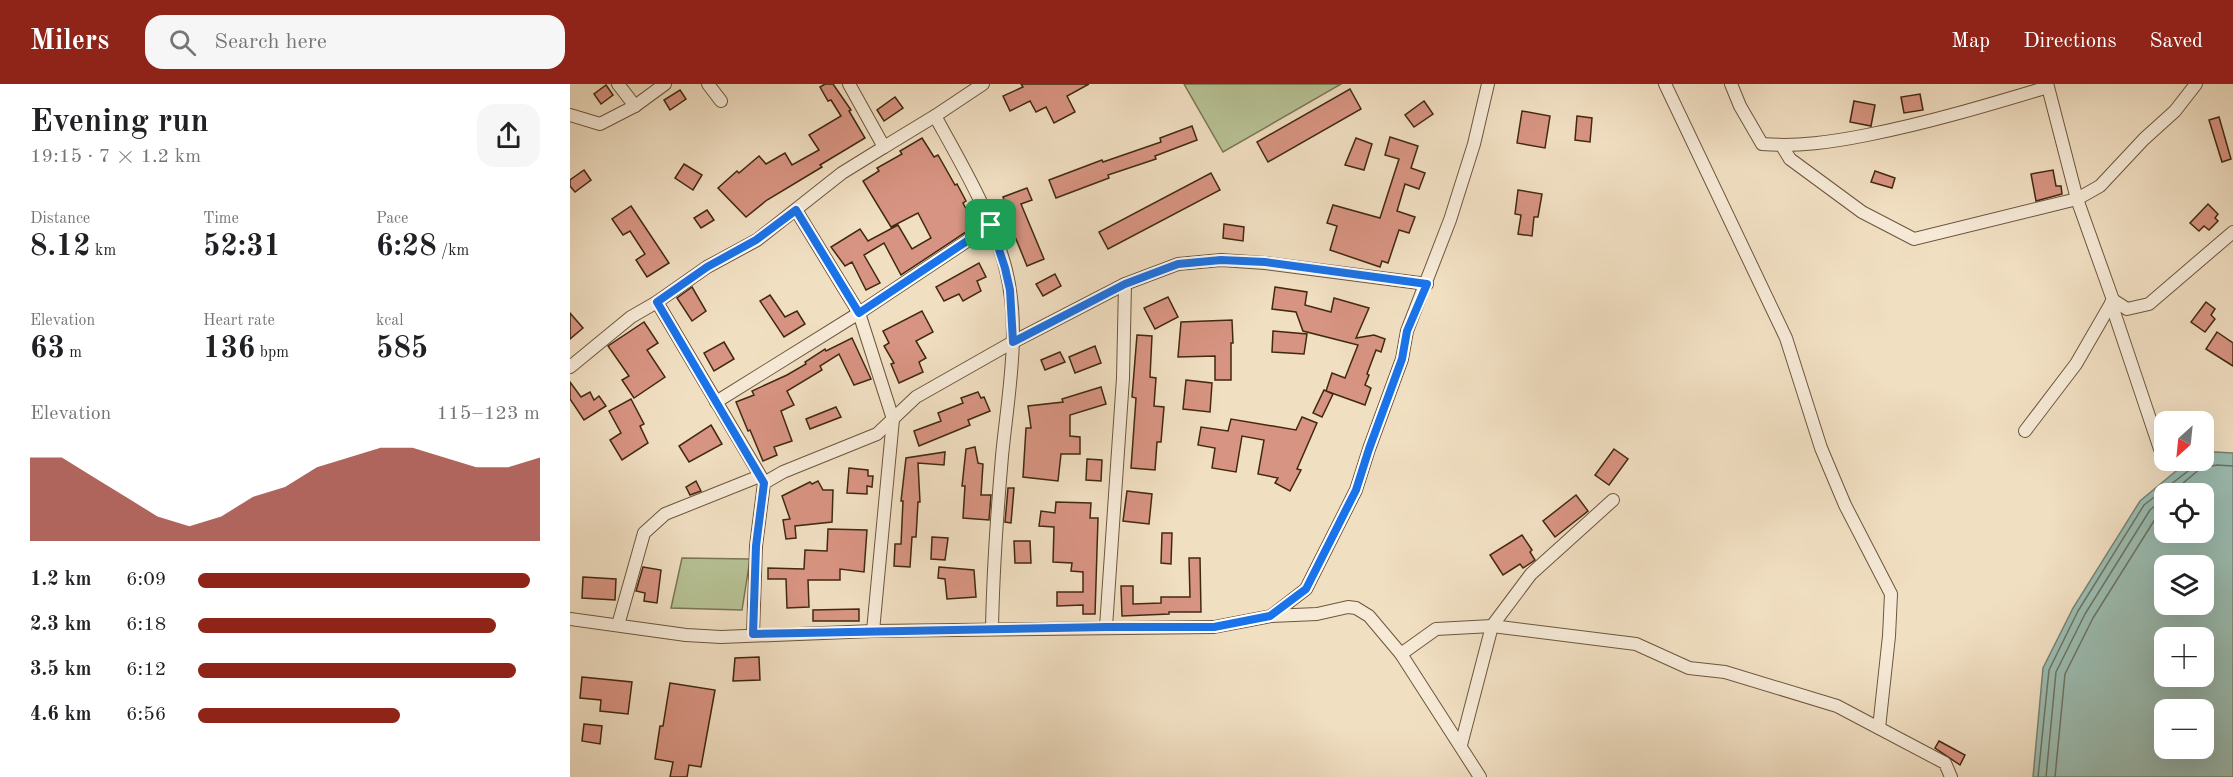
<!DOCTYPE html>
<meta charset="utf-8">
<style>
:root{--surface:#fff;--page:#f6f6f6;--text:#202124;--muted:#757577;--accent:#8f2418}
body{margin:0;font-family:"Old Standard TT",serif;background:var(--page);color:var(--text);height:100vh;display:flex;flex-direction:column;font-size:22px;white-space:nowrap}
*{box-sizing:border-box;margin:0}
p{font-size:20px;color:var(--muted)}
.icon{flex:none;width:33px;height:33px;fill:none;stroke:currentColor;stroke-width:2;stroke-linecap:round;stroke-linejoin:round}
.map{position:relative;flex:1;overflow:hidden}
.side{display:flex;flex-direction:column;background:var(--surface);width:570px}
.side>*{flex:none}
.needle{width:39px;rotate:207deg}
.buttons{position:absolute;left:1584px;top:327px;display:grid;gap:12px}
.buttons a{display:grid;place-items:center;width:60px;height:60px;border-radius:12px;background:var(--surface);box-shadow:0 6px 24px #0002;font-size:30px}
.pin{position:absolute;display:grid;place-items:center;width:51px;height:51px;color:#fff;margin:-26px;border-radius:12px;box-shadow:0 3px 9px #0006}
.round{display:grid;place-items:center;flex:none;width:63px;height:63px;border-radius:18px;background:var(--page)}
.head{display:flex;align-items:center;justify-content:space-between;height:102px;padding:0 30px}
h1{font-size:33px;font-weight:600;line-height:45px}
.metrics{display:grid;grid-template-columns:repeat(3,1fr);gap:9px;height:102px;padding:6px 30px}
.metrics div{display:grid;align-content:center}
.metrics b{font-size:30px;font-weight:600}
.metrics small{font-size:16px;font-weight:400}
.metrics p{font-size:16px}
.chart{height:168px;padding:12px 30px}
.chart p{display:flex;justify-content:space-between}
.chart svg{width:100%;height:108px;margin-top:6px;fill:var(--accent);opacity:.7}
ul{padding:0 30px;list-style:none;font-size:20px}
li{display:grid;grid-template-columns:96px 72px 1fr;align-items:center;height:45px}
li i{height:15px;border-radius:8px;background:var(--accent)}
header{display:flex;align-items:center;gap:36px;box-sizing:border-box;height:84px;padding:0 30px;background:var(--accent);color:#fff}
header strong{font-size:28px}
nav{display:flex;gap:33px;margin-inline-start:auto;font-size:21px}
.search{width:420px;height:54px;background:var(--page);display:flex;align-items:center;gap:15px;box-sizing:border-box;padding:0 21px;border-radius:18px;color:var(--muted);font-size:22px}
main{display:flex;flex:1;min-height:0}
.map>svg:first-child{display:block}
</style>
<header>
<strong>Milers</strong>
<div class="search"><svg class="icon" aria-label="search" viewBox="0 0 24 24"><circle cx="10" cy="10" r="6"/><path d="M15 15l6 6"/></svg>Search here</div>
<nav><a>Map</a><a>Directions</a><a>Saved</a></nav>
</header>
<main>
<section class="side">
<div class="head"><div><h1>Evening run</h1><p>19:15 · 7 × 1.2 km</p></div><a class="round"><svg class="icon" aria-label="share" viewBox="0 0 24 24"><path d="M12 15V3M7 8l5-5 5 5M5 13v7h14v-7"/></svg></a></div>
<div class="metrics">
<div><p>Distance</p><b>8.12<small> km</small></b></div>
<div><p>Time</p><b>52:31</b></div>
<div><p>Pace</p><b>6:28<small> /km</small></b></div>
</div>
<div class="metrics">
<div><p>Elevation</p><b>63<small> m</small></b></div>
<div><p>Heart rate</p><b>136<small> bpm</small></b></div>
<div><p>kcal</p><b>585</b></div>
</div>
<div class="chart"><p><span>Elevation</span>115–123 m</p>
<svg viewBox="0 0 160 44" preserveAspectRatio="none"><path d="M0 44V10L10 10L20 18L30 26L40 34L50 38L60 34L70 26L80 22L90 14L100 10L110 6L120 6L130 10L140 14L150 14L160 10V44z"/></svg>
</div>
<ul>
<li><b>1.2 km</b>6:09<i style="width:97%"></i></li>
<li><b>2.3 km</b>6:18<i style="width:87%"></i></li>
<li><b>3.5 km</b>6:12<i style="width:93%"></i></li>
<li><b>4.6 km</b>6:56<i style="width:59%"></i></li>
</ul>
</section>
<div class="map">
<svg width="1663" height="693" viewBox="0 0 1663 693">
<rect width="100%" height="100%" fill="#f1dfc2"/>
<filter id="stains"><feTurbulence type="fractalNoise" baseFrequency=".00333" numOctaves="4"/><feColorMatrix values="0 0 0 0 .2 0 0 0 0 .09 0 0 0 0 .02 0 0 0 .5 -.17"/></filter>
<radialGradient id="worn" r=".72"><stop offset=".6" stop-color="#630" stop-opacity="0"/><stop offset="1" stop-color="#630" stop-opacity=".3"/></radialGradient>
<g fill="#b7c295" stroke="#7c7653" stroke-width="1.5">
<path d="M614,0H771L653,68Z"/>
<path d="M112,474L180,475L172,526L101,524Z"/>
</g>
<path fill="#9bbdb2" stroke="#778272" stroke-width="1.5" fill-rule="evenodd" d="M1645,368L1663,369V693H1463L1473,584L1503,524L1570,417L1606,387L1622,377L1634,376V371ZM1594,410H1634V448H1594ZM1594,482H1634V520H1594ZM1594,554H1634V592H1594ZM1594,626H1634V664H1594Z"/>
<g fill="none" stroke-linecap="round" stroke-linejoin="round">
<g stroke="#6e7362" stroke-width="1.5">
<path d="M1600,410L1631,384L1647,381L1663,382"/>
<path d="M1468,693L1479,586L1508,527L1574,421L1622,384L1624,376"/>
<path d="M1476,693L1486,588L1515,530L1580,426L1594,414"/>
<path d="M1485,693L1495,590L1523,534L1587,432L1594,426"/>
</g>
</g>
<g fill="#d89482" stroke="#412911" stroke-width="1.5">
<path d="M255,0H263L281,26L279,27L295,54L250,81L252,83L197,116L176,133L148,104L167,87L169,89L189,72L196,80L215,69L222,81L249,66L239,51L271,32L261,16L258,17L250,3Z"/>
<path d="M451,0H519L497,12L505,28L484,39L476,23L466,28L460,17L440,27L433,12L453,3Z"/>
<path d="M36,1L43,11L31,20L24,10Z"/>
<path d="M780,5L791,25L698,78L687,58Z"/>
<path d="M110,6L116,15L100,26L94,16Z"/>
<path d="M1350,10L1353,26L1334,29L1331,13Z"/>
<path d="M325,13L333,24L314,37L307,26Z"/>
<path d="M854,17L863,30L844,43L835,31Z"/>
<path d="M1284,17L1305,21L1301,42L1280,38Z"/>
<path d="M952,27L980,32L975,64L947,59Z"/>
<path d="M1007,32L1022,34L1020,58L1005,56Z"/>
<path d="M1649,33L1661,75L1652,78L1639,36Z"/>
<path d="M622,42L627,56L585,72L586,75L538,91L539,94L486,114L479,96L532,76L533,78L591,58L590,54Z"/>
<path d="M820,53L848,62L841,84L855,89L849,105L835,100L827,127L845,133L839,149L829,146L818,179L812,177L810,183L760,166L767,142L757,139L763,121L810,134L829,75L815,71Z"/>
<path d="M352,54L364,73L368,71L385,101L387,100L396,117L393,119L405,142L331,191L314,159L294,171L310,199L296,206L282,178L275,182L261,163L290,145L298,157L328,141L342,165L361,154L348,129L321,143L293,97L309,87L307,84L332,70L330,67Z"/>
<path d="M786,54L802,60L794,86L775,81Z"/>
<path d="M114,80L132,91L123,106L105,94Z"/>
<path d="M14,86L21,96L5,108L0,102V96Z"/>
<path d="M1483,86L1486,102H1491L1492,110L1466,117L1461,90Z"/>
<path d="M1305,87L1325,94L1322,104L1301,98Z"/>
<path d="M641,89L650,106L538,165L529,148Z"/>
<path d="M457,104L462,116L451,120L474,175L457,182L437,133L440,132L433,113Z"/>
<path d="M948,106L972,110L968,133H964L962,152L948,150L951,131L945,130Z"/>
<path d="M1638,120L1648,130L1645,134L1648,137L1639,146L1634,142L1629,147L1620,139Z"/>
<path d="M61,122L99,179L77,193L66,176L75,170L60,147L53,151L42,135Z"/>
<path d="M137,126L144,136L131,144L124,134Z"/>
<path d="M654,140L674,143L673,157L653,154Z"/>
<path d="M409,179L416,193L407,197L411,207L393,217L389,210L374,217L366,203Z"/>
<path d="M485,190L491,202L473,212L466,200Z"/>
<path d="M122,203L136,227L122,237L107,214Z"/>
<path d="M705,203L737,208L735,221L761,228L764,214L799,224L786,254L804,251L815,255L811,268L806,266L797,290L799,291L795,301L801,304L795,321L756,307L762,289L775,294L788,261L733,247L726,228L702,225Z"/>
<path d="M200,211L215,233L227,227L235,240L214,253L190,217Z"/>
<path d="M598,213L608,233L585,245L574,224Z"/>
<path d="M1636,218L1645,225L1641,231L1645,235L1635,248L1621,238Z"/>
<path d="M352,227L363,248L346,257L356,274L349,278L353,288L329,299L321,280L324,279L314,262L319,259L313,247Z"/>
<path d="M0,229L13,244L0,255Z"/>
<path d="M662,236L663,259H661V296H645V272L608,273L611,238Z"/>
<path d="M74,238L88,259L77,266L95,293L64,314L52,296L59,292L38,262Z"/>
<path d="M703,247L737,250L734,270L702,268Z"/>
<path d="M1647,248L1663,259V282L1636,265Z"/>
<path d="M567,251L582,252L580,293L586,294L584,322L594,323L591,358H587L585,386L561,384L566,314L562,313Z"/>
<path d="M282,254L301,295L284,301L269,270L250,282L252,286L217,307L224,321L211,327L222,357L204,363L207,371L193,377L180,346L178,347L166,318L184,311L182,307L217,291L236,280L235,278L255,265L256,267Z"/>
<path d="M154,258L164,275L144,287L134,269Z"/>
<path d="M525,262L531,279L505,289L499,273Z"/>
<path d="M490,268L495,278L475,286L471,276Z"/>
<path d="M616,296L642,299L640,328L613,325Z"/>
<path d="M0,298L11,313L20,308L24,316L29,312L36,322L14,336L0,315Z"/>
<path d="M531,303L536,320L500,331V352L510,353V370H491L488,397L453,393L456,344H461L458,322L493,318L492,315Z"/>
<path d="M754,306L763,310L752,333L743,329Z"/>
<path d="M408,308L411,314L414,313L420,327L398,336L400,341L349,362L344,347L371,337L368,329L393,319L391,314Z"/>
<path d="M61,315L74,340L70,342L78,359L52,376L40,356L51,349L39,327Z"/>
<path d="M266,323L271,333L240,345L236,335Z"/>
<path d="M732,333L747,339L727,385L731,386L720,407L705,399L708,394L688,390L694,356L672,352L666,388L642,384L645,364L628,361L631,343L658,347L661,335L726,346Z"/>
<path d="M141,341L152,360L119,378L109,362Z"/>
<path d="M405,363L408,379L413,380L411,411H421L419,436L393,434L395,402H392L396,365Z"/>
<path d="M1044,365L1058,375L1039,401L1025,391Z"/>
<path d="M375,368L374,381L348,379L350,418H348L346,453H342L340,483L324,482L325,460H331L333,417H331L336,374Z"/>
<path d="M517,375L532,376L531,397L516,396Z"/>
<path d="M279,384L298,386V392H303L302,403L297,402V410L277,409Z"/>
<path d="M126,397L131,407L120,411L116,403Z"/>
<path d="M248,397L253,406H263L262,438L225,442L226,454L216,455L213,436L220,435L212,412L240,398L242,400Z"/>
<path d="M438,404H444L441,439L435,438Z"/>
<path d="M557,407L582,410L579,440L553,437Z"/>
<path d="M1006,411L1018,427L985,453L973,437Z"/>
<path d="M486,418L521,419L520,434H528L525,530H513V521L487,522V508H513V488L501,487L502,479L483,478L484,443L469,442L471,427L485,429Z"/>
<path d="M258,445L297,446L294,488L270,485V496H238L239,523L217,524L216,495H198V484L234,485L235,466L257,467Z"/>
<path d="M592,449H602L601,480L591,479Z"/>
<path d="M952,451L962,466L960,468L965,476L953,484L950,480L933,491L920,471Z"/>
<path d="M362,453L378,454L375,476L361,475Z"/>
<path d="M444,457H460L461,479H445Z"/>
<path d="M619,474H630L631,528H599V530L552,532L551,502H563V520L591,519V513H620Z"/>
<path d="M73,483L91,486L87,519L74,517L75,509L66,507Z"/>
<path d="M369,483L404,486L406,513L377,515L375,495L368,494Z"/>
<path d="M13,493L46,495L45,516L12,514Z"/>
<path d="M289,525V537H243V526Z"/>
<path d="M189,573L190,596L163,597L165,574Z"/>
<path d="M12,593L62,598L58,630L30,627L31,616L10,614Z"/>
<path d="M100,599L145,606L131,683L119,681L117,693H100L103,678L85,675L90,642H93Z"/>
<path d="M14,640L32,642L30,660L12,657Z"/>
<path d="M1369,657L1395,671L1390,681L1365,664Z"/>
</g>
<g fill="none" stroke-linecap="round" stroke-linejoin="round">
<defs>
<g id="street">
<path d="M48,0L65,22L95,0"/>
<path d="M138,0L151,17"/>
<path d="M1095,0L1216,254L1251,364L1275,421L1321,510L1319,552L1309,644"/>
<path d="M1161,0L1170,22L1192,60C1228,63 1262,58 1297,51C1358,39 1418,21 1478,3L1507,115L1543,216L1557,225L1579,220L1663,148"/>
<path d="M0,31L30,40L65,22"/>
<path d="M365,32C392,81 422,131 436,186C451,247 438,310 432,372C427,430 423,488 422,545"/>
<path d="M1212,62L1220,75L1292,128L1344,155L1507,115L1530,102L1574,55L1605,27L1626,0"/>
<path d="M314,63L365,32L413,0"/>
<path d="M226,126L289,229L323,335L303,547"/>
<path d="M87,218L194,398"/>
<path d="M1541,219L1590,365"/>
<path d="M0,283L61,233L87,218L137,183L187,156L272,89L314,63L279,0"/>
<path d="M146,318L289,229L421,141"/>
<path d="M1455,347L1506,280L1543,216"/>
<path d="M701,532L747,530L778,523L786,524L799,532L831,570L910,693"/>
<path d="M0,535L116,551L151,553L303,547L644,543L701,532L736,505L786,406L799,365L832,275L837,247L880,136L904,60L918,0"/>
<path d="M48,541L74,449L95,430L190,392"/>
<path d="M536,543L553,294L555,200"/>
<path d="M183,550L186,462L194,399L213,388L307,350L346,313L443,258L555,200L608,180L651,176L695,179L857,200"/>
<path d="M831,570L866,545L922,542L1066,560L1119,584L1155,588L1267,622L1375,679L1381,693"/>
<path d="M891,661L922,542L961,490L1043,416"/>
</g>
</defs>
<use href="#street" stroke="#6d563d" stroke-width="14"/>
<use href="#street" stroke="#f6ead7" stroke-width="12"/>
</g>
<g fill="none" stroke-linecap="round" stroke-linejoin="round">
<defs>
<path id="route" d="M226,126L289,229L421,141L435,184L440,206L443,258L555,200L608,180L651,176L695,178L857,200L837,247L832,275L799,365L786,406L736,505L700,532L644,543H536L183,550L186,462L194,399L87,218L137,183L186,156Z"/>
</defs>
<use href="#route" stroke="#fff" stroke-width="12"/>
<use href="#route" stroke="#1a73e8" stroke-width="8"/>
</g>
<rect width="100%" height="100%" filter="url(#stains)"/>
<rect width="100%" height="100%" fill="url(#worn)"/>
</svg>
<div class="buttons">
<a><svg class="needle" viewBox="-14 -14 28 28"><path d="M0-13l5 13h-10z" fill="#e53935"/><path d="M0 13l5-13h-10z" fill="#757577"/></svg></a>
<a><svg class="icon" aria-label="locate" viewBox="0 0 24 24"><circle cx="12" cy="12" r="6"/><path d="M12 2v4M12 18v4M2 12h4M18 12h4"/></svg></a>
<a><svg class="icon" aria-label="layers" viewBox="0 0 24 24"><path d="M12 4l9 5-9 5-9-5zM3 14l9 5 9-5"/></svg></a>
<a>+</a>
<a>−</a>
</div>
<div class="pin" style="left:421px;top:141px;background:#1e9e55"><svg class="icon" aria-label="arrive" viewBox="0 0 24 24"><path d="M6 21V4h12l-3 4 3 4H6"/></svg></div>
</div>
</main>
